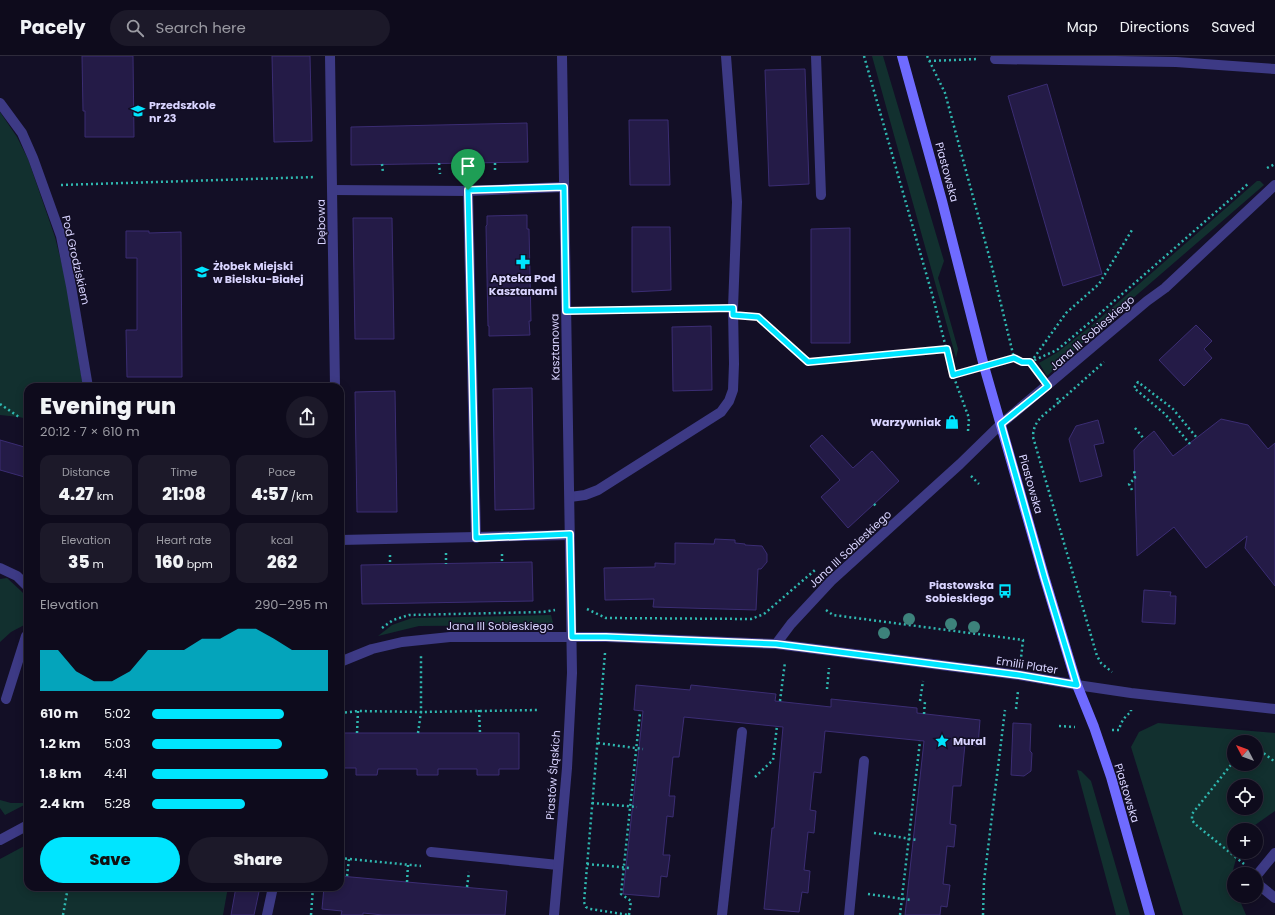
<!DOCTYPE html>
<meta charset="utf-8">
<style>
:root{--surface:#0e0b1c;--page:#1c1929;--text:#f1f3f6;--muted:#9b9ba3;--line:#2e2b3b;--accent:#00e5ff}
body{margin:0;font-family:Poppins,sans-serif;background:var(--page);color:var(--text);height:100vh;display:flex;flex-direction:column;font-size:15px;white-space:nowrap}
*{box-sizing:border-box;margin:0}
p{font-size:13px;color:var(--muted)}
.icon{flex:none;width:22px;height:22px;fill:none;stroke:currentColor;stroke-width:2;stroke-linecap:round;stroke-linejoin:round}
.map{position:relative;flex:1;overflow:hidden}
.details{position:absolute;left:24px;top:327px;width:320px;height:508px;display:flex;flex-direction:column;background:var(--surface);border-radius:12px;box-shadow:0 2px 10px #0003,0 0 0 1px var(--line)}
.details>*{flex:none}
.needle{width:26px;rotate:311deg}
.buttons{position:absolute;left:1227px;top:679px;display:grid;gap:8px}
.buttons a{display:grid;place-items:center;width:36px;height:36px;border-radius:50%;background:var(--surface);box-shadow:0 2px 10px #0003,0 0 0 1px var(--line);font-size:20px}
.pin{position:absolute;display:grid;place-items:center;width:34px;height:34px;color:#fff;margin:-41px -17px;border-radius:50% 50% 50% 0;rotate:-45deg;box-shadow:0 0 4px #0007}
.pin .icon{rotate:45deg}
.round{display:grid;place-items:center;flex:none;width:42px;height:42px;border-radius:21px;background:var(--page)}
.head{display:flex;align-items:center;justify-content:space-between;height:68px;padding:0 16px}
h1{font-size:22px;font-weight:800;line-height:30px}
.metrics{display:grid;grid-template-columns:repeat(3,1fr);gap:6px;height:68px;padding:4px 16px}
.metrics div{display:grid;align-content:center;border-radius:10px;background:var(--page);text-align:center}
.metrics b{font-size:17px;font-weight:800}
.metrics small{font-size:11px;font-weight:400}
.metrics p{font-size:11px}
.chart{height:112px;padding:8px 16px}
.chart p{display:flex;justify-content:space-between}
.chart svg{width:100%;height:72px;margin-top:4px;fill:var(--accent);opacity:.7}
.action{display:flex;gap:8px;margin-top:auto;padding:8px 16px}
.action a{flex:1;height:46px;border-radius:24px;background:var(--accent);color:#111;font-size:16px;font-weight:800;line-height:46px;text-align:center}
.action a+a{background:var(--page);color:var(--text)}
ul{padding:0 16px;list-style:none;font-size:13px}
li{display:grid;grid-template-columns:64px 48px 1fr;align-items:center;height:30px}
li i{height:10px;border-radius:5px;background:var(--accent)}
header{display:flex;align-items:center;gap:24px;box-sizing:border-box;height:56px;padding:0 20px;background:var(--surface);border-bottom:1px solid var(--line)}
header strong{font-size:19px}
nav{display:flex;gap:22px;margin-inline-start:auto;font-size:14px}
.search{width:280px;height:36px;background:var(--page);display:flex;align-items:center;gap:10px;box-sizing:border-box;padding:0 14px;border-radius:22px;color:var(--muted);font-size:15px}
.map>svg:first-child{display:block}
</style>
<header>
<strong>Pacely</strong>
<div class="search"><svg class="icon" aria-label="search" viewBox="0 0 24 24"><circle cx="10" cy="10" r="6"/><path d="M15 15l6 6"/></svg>Search here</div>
<nav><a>Map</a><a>Directions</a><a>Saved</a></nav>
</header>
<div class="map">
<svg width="1275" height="859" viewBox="0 0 1275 859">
<rect width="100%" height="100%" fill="#130f26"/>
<g fill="#12302f" fill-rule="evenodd">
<path d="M872,0H883L944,205L938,222L958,293L956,302Z"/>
<path d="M0,56L17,81L28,103L55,181L67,229L83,331H28V363L19,361L0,359Z"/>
<path d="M1257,125H1260L1264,129L1095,275L1047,320L1039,307L1058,296L1091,270Z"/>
<path d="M7,522L20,534L28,542V567L11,576L0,586V523Z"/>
<path d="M551,559L553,567L544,569L419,570L378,580L392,569L412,562Z"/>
<path d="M1158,667L1275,677V755L1248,774H1234V796H1238L1233,814L1234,821V840H1238L1246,859H1183L1131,691L1139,676ZM1234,686H1256V708H1234ZM1234,730H1256V752H1234Z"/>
<path d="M1077,714L1081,715L1091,725L1130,859H1116Z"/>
<path d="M0,744L11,747H28L5,759L0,752Z"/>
<path d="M28,788V831H228L223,859H0V803Z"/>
</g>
<g fill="#241b47" stroke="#3b2d73">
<path d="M82,0H133L134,81H85V55H83Z"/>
<path d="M272,0H310L312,85L274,86Z"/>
<path d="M805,13L809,128L769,130L765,14Z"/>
<path d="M1047,28L1102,218L1063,230L1008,40Z"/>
<path d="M629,64H668L670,129H630Z"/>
<path d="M527,67L528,106L351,109V71Z"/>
<path d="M527,159V173H529L531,265H529L530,279L489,280V270H488L486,170L487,169V160Z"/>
<path d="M353,162H392L394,283H355Z"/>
<path d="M632,171H670L671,234L632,236Z"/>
<path d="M850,172V287H811V173Z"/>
<path d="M126,175H149V177L181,176L182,321H127L126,274H137V202H126Z"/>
<path d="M1196,269L1212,285L1204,293L1212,302L1184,330L1159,304Z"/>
<path d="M711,270L712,334L673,335L672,271Z"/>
<path d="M532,332L534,453L495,454L493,333Z"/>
<path d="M395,335L397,456H357L355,336Z"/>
<path d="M1221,363L1248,369L1268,393L1275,387V530L1245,492L1247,480L1206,512L1174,471L1137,500L1134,394L1140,387L1154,375L1173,400Z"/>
<path d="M1098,364L1104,387L1094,389L1102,420L1080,426L1069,383L1076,370Z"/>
<path d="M822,379L853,412L872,395L899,425L848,472L821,441L840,424L810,390Z"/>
<path d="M0,384L28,392V422L0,414Z"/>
<path d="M715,483L735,484V487L745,488V489L762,490L767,498V506L761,513H758L756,554L653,551L654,543L605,544L604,512L655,511V507L675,508V487L714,488Z"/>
<path d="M532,506L533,545L362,548L361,509Z"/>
<path d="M1144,534L1171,536L1170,540H1176L1175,568L1142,566Z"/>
<path d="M636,629L690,634L691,629L776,638L775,645L831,651V643L917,652V657L980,664L978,690L965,688L961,730H953L950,768L956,769L954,791L947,790L943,828L950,829L947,851L941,850L940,859H905L924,685L825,675L821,717L814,716L810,754L816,755L814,777L808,776L804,814L810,815L808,837L802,836L799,856L764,853L772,772H774L783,671L684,661L679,701H673L669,740H675L673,761L667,760L663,799H670L667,821L661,820L659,841L623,838L643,655L634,654Z"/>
<path d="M1013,667L1031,668L1030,695L1032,697L1031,715L1024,720L1011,719Z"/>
<path d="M340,677H519V713H499V719H477V713H438V719H417V713H378L377,719H356V712H340Z"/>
<path d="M340,820L507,835L505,859H383L363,857V859H341L342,855L322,853L324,831H340Z"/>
<path d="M236,831H260L254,859H231Z"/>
</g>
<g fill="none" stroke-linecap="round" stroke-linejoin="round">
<g stroke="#2fb8b0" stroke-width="2.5" stroke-dasharray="2 3" stroke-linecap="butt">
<path d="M864,0L934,245L953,319"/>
<path d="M927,0L945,37L992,211L1014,302"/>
<path d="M929,5L978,3"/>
<path d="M439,107L440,118"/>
<path d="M495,107V117"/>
<path d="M382,108L383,117"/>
<path d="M1267,112L1275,108"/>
<path d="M61,129L315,121"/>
<path d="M583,255L716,252"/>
<path d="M749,260L758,261L808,306L947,293"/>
<path d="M1001,305L1014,302L1022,306H1030L1057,294L1089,267L1249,127"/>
<path d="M1030,306L1037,316"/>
<path d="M1031,306L1066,257L1099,228L1132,174"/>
<path d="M1057,342L1059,346C1047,357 1033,363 1033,381L1097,600L1101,607L1112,616"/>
<path d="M1059,346L1104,306"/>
<path d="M0,348L19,361"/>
<path d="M1135,372L1144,383"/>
<path d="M968,375L969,362L953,319L969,315"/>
<path d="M1190,388L1165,358L1134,332L1138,326L1173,353L1197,382"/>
<path d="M971,420L979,428"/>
<path d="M1132,434L1129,428L1135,422L1134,414"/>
<path d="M874,448L876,450"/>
<path d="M446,497V508"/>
<path d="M502,498V507"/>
<path d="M390,499V509"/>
<path d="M587,553L606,562L751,563L764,558L815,514"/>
<path d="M826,554L833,559L1023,584L1021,602"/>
<path d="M382,572L393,564L409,559L543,556L555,554"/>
<path d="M605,597L584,846L586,851L590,853L629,859"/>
<path d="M827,633L829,612"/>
<path d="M780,645L785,606"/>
<path d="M920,645L923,625"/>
<path d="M1016,653L1018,635"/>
<path d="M479,654L480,677"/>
<path d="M340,657L358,655L421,656L539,654"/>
<path d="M924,658L925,645"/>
<path d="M1059,670L1075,671"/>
<path d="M1112,674H1119C1121,666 1124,661 1131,656V654"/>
<path d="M357,677L358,655"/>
<path d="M418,677L421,656V600"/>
<path d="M598,687L643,693"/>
<path d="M1256,691L1275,706"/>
<path d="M1234,705L1192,758V764L1195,768L1244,808"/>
<path d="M755,721L773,704L777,670"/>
<path d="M592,747L637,751"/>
<path d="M874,777L917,784"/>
<path d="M340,802L421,810"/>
<path d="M587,808L630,812"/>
<path d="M347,820L349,803"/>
<path d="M407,826L408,809"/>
<path d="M467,831L469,816"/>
<path d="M868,838L911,844"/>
<path d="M63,859L68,831"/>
<path d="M311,859L313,831"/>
<path d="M629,859L631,845L621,838L640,657"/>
<path d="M900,859L920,685"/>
<path d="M983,859L984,825L1005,654"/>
</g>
<g stroke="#3d3a85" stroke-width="10">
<path d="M816,0L821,139"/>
<path d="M332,134L468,135L564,131"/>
<path d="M468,135L476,482"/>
<path d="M570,441L585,439L598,434L721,356L729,345L733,334L734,308L733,252L737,146L726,0"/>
<path d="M340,484L570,479"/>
<path d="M0,512L17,520L28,531"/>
<path d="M6,643L26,580L28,579"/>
<path d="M431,796L558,809"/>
<path d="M1256,821L1257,819L1275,797"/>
<path d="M1256,825L1259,829L1275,842"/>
<path d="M267,859L273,831"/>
<path d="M722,859L742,676"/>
<path d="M849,859L864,705"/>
</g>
<g stroke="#3d3a85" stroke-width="10">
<path d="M330,0L335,331"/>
<path d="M995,3L1176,6L1275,13"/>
<path d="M0,47L22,77L33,102L61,180L71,230L88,331"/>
<path d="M776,588L791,568L831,525L960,408L1001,368L1147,245L1165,232L1275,129"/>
<path d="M340,606L372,593L402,586L450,581H606L776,588L1019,619L1077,629L1131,637L1275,653"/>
<path d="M0,784L28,769"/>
<path d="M554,859L567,712L572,617L562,0"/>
</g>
<path stroke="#6f6bff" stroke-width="10" d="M902,0L942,145L984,310L1044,520L1077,629L1094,671L1111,721L1150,859"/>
</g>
<g fill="#3d827b">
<circle cx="909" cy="563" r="6"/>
<circle cx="951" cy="568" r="6"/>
<circle cx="974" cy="571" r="6"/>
<circle cx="884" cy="577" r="6"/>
</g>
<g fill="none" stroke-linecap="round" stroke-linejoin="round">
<defs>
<path id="route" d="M564,131L566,255L733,252V259L758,261L808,306L947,293L953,319L1014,302L1022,306H1030L1048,330L1001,368L1044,520L1077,629L1019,619L776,588L606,581H572L570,478L476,482L468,134Z"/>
</defs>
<use href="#route" stroke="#fff" stroke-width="8"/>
<use href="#route" stroke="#00e5ff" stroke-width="5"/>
</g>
<defs>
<symbol id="school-bare" viewBox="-9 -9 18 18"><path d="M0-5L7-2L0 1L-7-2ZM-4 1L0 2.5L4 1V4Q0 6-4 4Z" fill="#00e5ff" stroke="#130f26" stroke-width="2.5" paint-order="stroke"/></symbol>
<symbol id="pharmacy-bare" viewBox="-9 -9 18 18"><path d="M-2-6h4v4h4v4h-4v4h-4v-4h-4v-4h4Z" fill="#00e5ff" stroke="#130f26" stroke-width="2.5" paint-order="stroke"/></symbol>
<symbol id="shop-bare" viewBox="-9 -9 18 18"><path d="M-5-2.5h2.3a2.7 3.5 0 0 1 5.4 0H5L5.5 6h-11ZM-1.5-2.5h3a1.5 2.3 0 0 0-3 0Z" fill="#00e5ff" stroke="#130f26" stroke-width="2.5" paint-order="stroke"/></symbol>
<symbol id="bus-bare" viewBox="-9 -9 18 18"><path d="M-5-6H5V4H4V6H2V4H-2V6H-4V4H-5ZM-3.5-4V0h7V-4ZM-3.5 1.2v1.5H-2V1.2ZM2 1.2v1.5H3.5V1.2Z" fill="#00e5ff" stroke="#130f26" stroke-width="2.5" paint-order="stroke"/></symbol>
<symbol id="sight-bare" viewBox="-9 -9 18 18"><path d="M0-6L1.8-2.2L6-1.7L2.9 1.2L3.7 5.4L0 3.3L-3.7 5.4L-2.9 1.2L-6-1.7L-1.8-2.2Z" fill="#00e5ff" stroke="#130f26" stroke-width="2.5" paint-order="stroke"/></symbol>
</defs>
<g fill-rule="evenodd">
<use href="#school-bare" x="128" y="45" width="20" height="20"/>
<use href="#pharmacy-bare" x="513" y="196" width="20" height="20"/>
<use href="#school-bare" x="192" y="206" width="20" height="20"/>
<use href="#shop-bare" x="942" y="356" width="20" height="20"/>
<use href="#bus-bare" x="995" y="525" width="20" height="20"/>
<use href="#sight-bare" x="932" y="675" width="20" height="20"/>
</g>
<g text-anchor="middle" stroke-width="3" stroke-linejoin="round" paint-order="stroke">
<g font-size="11" font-weight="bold" fill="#d9d4ff" stroke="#130f26" text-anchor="start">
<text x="149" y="53">Przedszkole<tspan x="149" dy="13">nr 23</tspan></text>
<text x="213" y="214">Żłobek Miejski<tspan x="213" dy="13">w Bielsku-Białej</tspan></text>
<text x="523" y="226" text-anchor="middle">Apteka Pod<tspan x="523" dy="13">Kasztanami</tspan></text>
<text x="941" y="370" text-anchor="end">Warzywniak</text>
<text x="994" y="533" text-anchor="end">Piastowska<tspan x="994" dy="13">Sobieskiego</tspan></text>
<text x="953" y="689">Mural</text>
</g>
<g font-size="11" fill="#d9d4ff" stroke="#130f26">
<text transform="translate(947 116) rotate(75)" y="4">Piastowska</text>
<text transform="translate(321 166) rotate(-91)" y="4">Dębowa</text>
<text transform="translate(76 204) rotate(77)" y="4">Pod Grodziskiem</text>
<text transform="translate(1092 277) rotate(-41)" y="4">Jana III Sobieskiego</text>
<text transform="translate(555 291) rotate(-91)" y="4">Kasztanowa</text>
<text transform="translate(1031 428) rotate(74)" y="4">Piastowska</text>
<text transform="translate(850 493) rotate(-43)" y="4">Jana III Sobieskiego</text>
<text x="500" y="574">Jana III Sobieskiego</text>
<text transform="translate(1027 609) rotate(9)" y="4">Emilii Plater</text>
<text transform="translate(553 719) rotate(-86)" y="4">Piastów Śląskich</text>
<text transform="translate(1127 737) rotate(73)" y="4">Piastowska</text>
</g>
</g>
</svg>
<div class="buttons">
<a><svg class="needle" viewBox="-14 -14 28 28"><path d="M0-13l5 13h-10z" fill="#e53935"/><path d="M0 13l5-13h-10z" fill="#9b9ba3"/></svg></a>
<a><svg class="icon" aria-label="locate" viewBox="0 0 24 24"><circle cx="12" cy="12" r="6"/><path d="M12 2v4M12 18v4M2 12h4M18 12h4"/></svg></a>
<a>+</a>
<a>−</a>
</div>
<div class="pin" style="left:468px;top:134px;background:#1e9e55"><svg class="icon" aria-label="arrive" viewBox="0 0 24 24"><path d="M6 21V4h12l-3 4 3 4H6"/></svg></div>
<section class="details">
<div class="head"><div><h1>Evening run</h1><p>20:12 · 7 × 610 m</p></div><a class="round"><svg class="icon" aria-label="share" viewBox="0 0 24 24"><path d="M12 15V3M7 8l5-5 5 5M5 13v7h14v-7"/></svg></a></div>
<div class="metrics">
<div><p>Distance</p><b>4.27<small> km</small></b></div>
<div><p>Time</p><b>21:08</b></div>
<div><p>Pace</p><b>4:57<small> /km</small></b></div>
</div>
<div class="metrics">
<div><p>Elevation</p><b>35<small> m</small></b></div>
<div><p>Heart rate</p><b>160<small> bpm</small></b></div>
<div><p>kcal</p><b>262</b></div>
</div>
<div class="chart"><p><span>Elevation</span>290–295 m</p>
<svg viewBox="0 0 160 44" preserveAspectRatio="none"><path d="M0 44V19L10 19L20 32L30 38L40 38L50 32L60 19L70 19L80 19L90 12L100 12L110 6L120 6L130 12L140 19L150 19L160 19V44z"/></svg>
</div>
<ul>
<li><b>610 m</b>5:02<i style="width:75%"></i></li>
<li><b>1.2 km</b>5:03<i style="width:74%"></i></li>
<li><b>1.8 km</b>4:41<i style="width:100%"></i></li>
<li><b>2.4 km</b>5:28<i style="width:53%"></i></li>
</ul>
<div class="action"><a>Save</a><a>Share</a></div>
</section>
</div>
